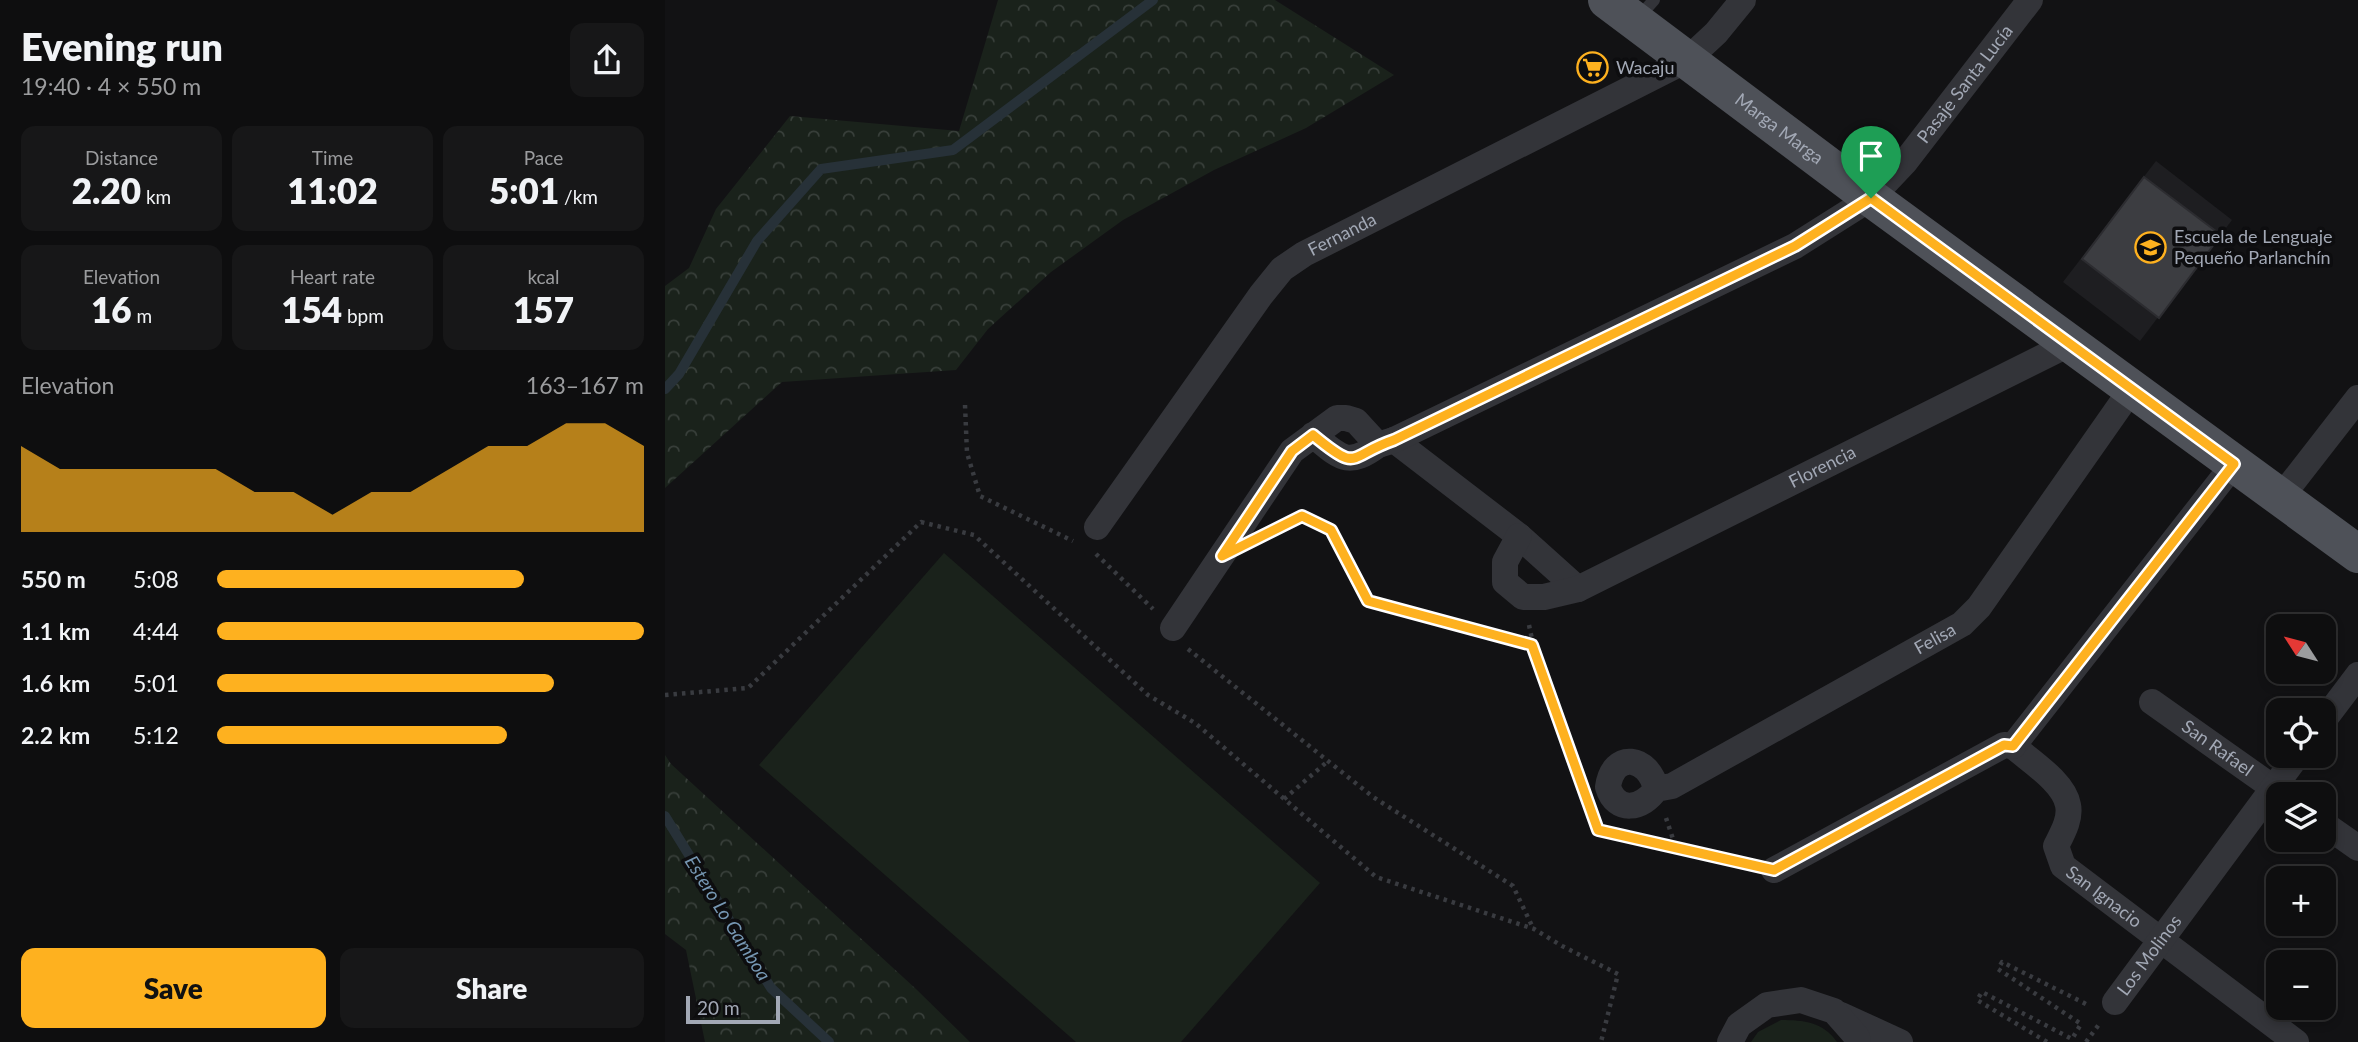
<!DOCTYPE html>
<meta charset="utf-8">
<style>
:root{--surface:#0e0e0f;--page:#171718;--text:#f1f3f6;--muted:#9b9c9e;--line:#2e2e2f;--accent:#feb11f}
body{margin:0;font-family:Lato,sans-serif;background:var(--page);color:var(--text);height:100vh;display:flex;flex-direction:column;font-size:26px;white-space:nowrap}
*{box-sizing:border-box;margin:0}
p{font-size:23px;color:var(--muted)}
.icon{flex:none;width:38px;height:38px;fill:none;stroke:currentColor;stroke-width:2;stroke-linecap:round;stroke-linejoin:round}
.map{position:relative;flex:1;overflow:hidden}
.drawer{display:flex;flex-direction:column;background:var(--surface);width:665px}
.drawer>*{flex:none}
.needle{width:46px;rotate:306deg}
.tools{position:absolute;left:1601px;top:614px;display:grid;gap:14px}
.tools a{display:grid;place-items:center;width:70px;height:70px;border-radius:14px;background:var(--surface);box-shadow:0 4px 10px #0003,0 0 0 2px var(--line);font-size:35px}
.scale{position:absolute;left:21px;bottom:18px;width:94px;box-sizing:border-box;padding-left:7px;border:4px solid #a2a8b5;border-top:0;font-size:19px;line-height:24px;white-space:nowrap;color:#a2a8b5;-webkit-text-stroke:5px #0d0d0f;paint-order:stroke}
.pin{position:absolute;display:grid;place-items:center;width:60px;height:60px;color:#fff;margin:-72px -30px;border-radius:50% 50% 50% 0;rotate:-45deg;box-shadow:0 0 7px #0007}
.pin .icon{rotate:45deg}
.round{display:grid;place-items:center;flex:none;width:74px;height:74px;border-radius:14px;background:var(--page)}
.overview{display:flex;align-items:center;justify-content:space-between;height:119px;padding:0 21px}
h1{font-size:38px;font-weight:800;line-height:52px}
.figures{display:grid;grid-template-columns:repeat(3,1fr);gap:10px;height:119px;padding:7px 21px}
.figures div{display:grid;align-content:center;border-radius:14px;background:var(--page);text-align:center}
.figures b{font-size:35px;font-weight:800}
.figures small{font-size:19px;font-weight:400}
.figures p{font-size:19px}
.chart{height:196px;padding:14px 21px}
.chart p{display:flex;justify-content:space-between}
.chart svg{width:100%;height:126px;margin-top:7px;fill:var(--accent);opacity:.7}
.action{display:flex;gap:14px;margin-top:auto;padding:14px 21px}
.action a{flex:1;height:80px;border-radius:14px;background:var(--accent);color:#111;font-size:28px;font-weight:800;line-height:80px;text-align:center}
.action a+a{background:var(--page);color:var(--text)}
ul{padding:0 21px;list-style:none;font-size:23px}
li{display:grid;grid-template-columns:112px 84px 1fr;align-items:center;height:52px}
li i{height:18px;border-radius:9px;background:var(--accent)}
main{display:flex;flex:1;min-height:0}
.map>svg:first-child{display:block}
</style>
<main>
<section class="drawer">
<div class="overview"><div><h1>Evening run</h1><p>19:40 · 4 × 550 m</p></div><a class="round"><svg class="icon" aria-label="share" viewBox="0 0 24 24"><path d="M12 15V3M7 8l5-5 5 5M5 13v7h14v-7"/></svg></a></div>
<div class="figures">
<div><p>Distance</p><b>2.20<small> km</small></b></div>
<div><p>Time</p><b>11:02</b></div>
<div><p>Pace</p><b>5:01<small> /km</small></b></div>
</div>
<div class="figures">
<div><p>Elevation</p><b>16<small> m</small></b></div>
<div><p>Heart rate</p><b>154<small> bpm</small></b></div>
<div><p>kcal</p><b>157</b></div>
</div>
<div class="chart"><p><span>Elevation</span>163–167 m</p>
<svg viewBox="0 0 160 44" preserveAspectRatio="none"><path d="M0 44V14L10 22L20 22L30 22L40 22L50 22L60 30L70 30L80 38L90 30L100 30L110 22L120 14L130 14L140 6L150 6L160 14V44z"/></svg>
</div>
<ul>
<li><b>550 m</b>5:08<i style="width:72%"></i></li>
<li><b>1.1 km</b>4:44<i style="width:100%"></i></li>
<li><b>1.6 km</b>5:01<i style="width:79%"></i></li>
<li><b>2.2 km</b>5:12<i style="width:68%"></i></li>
</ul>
<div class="action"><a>Save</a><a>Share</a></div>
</section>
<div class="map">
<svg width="1693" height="1042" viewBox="0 0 1693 1042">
<defs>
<pattern id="forest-crowns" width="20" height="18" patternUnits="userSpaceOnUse" patternTransform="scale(1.75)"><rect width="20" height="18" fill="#1a221b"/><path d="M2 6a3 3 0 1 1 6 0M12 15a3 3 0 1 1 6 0" fill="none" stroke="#383f3a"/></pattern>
</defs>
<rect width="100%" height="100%" fill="#121214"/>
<path fill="#1e1e21" d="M1491,161L1567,220L1475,341L1398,282Z"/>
<g fill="#1a221b">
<path d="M279,553L655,883L516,1042H411L94,765Z"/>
<path d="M1116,1020C1139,1020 1158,1022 1172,1042H1086L1093,1032Z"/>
</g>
<g fill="url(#forest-crowns)">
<path d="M333,0H610L729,75L641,128L549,170L458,220L386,272L323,329L291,370L117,382L0,488V286L24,268L51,209L125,116L294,131Z"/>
<path d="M0,755L6,764L251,989L305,1042H40L21,950L0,934Z"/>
</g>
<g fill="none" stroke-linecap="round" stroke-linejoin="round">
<g stroke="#273138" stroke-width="10">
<path d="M0,389L14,374L92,241L156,169L288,150L488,0"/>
<path d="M0,816L106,988L164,1042"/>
</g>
</g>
<path fill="#3c3d41" stroke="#2c2c30" stroke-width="2" d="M1479,177L1556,235L1494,318L1417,259Z"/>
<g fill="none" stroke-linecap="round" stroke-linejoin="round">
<g stroke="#393b40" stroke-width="4.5" stroke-dasharray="3.5 5" stroke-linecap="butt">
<path d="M300,405L302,453L315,496L408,541"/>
<path d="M609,531L637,516L666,530L703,601L868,644L915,779"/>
<path d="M431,554L488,609"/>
<path d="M864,625L868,644"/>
<path d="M523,649L708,797L848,886L868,928"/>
<path d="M0,695L83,688L256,522L309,535L483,695L530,723L711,877L869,929L897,946L953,974L936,1042"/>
<path d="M619,799L663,761"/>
<path d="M1001,818L1011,848L1084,865"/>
<path d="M929,820L933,830L945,833"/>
<path d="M961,836L1011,848"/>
<path d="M1382,1042L1312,1000L1317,992L1407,1039L1416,1024L1333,969L1337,962L1423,1005"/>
<path d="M1421,1042L1435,1023"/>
</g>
<path stroke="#333439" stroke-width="12" d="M973,18L989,0"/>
<g stroke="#333439" stroke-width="26">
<path d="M729,440L854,536L913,589"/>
<path id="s1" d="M713,445L729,440L1130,246L1206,198L1240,162L1365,0"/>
<path d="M1616,497L1693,398"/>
<path id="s2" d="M432,527L596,295L617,269L639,254L1022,60L1051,33L1078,0"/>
<path id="s3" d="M854,536L840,562V582L858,597H879L913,589L1404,344"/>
<path d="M508,628L627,451L672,418H681L691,421L713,445C682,468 675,457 648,435"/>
<path id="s4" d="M1487,702L1617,794"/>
<path d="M1659,720L1693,675"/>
<path id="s5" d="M1348,746C1365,761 1399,782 1403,805C1406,819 1397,834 1391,846L1398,866L1631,1042"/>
<path d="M1348,746L1569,464"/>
<path id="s6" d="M991,789C984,756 948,750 943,787C951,814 978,809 991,789L1007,786L1297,624L1314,607L1466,390"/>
<path d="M1659,824L1693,848"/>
<path d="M1109,870L1339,745L1348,746"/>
<path id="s7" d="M1450,1002L1632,756"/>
<path d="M1176,1015L1235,1042"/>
<path d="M1065,1042L1074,1025L1102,1005L1136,1000L1169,1011L1192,1037L1193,1042"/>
</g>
<path stroke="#4e5158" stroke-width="38" id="s8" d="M942,0L1206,198L1693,554"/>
</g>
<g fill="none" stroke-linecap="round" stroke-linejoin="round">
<defs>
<path id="route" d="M1206,198L1569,464L1348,746L1339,745L1109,870L933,830L867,645L703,601L666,530L637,516L557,556L627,451L648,435C695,474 682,456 729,440L1130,246Z"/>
</defs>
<use href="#route" stroke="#fff" stroke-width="14"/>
<use href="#route" stroke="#feb11f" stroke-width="9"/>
</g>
<defs>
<symbol id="supermarket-ring" viewBox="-11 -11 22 22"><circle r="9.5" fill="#0d0d0f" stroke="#feb11f" stroke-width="1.5"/><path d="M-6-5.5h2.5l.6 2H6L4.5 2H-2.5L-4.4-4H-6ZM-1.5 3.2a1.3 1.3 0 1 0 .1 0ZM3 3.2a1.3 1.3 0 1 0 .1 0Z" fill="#feb11f"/></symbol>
<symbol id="school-ring" viewBox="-11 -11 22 22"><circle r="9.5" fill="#0d0d0f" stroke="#feb11f" stroke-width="1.5"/><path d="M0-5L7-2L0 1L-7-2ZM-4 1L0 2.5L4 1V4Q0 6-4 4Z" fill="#feb11f"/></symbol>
</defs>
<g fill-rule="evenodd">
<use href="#supermarket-ring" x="910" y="50" width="35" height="35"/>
<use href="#school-ring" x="1468" y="230" width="35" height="35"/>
</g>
<g text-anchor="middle" stroke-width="7" stroke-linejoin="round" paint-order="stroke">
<g font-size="18" fill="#a2a8b5" stroke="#0d0d0f" text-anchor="start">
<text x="951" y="74">Wacaju</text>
<text x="1509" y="243">Escuela de Lenguaje<tspan x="1509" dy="21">Pequeño Parlanchín</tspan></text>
</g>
<g font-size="18" fill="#a2a8b5" stroke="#0d0d0f">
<text dy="6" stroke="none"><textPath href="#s1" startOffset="700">Pasaje Santa Lucía</textPath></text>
<text dy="6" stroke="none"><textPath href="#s8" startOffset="215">Marga Marga</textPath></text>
<text dy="6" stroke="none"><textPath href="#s2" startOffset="387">Fernanda</textPath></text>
<text dy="6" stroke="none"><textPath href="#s3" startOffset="402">Florencia</textPath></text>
<text dy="6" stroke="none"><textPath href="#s6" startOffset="458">Felisa</textPath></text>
<text dy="6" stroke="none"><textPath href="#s4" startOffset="80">San Rafael</textPath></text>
<text dy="6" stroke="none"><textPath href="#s5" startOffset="198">San Ignacio</textPath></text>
<text dy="6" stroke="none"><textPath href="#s7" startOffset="58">Los Molinos</textPath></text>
</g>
<g font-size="19" font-style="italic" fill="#7697b3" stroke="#0d0d0f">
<text transform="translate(63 918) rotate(58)" y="7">Estero Lo Gamboa</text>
</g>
</g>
</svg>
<div class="tools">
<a><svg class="needle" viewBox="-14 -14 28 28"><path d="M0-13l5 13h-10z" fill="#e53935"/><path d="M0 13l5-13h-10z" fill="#9b9c9e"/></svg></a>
<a><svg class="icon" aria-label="locate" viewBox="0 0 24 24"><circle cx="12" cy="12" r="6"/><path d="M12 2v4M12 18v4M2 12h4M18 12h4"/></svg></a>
<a><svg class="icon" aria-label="layers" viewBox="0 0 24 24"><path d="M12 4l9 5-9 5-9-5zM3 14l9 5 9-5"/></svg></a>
<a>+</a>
<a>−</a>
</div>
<div class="scale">20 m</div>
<div class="pin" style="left:1206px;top:198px;background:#1e9e55"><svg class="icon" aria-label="arrive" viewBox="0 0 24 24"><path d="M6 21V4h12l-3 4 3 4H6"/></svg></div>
</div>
</main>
